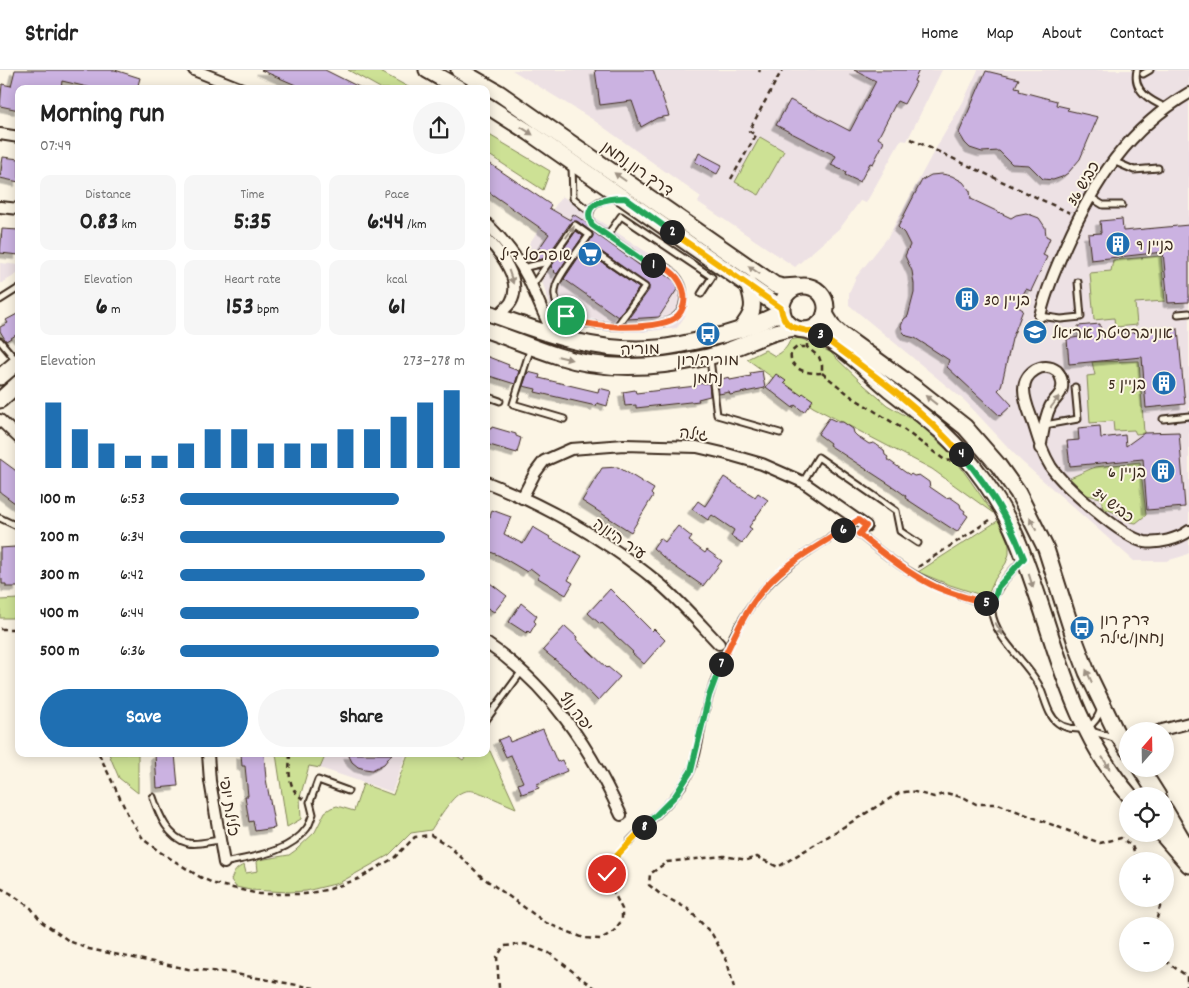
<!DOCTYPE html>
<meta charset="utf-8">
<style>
:root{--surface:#fff;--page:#f6f6f6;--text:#222;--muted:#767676;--line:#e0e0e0;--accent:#1f6fb2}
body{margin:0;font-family:Dekko,"Playpen Sans Hebrew",sans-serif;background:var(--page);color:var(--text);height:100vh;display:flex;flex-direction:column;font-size:19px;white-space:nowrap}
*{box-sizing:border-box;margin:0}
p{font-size:16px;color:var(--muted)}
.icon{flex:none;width:28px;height:28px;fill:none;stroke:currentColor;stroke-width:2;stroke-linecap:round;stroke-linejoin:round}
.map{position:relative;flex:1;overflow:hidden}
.details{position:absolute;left:15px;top:15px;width:475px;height:672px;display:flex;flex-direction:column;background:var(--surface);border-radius:10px;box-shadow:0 2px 12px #0003}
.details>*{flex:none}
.needle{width:32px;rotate:20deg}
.buttons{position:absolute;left:1119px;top:652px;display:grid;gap:10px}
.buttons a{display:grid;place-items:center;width:55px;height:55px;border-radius:50%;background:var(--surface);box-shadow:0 2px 12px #0003;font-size:25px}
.pin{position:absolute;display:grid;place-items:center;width:42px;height:42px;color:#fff;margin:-21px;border:2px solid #fff;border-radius:50%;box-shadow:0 1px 5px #0007}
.km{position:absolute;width:25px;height:25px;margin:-12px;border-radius:50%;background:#222;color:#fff;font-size:14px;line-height:25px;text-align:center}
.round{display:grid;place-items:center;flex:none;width:52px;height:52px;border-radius:26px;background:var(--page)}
.head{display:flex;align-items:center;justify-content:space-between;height:85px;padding:0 25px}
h1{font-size:28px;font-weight:800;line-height:38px}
.stats{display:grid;grid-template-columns:repeat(3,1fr);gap:8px;height:85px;padding:5px 25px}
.stats div{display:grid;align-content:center;border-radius:10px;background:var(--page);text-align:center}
.stats b{font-size:25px;font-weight:800}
.stats small{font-size:14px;font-weight:400}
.stats p{font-size:14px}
.chart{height:140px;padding:10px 25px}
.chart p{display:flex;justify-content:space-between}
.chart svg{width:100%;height:90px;margin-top:5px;stroke:var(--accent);stroke-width:6}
.primary-button{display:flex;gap:10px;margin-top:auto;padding:10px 25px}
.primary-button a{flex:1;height:58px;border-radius:30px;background:var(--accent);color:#fff;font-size:20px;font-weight:800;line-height:58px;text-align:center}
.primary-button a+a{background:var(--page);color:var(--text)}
ul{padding:0 25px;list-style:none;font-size:16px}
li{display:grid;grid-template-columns:80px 60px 1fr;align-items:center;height:38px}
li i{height:12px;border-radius:6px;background:var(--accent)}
header{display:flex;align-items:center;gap:30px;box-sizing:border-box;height:70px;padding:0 25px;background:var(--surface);border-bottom:1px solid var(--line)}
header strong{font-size:24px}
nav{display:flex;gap:28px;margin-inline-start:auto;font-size:18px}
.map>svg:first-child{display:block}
</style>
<header>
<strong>Stridr</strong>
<nav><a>Home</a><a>Map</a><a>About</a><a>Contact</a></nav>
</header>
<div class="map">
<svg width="1189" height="918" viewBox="0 0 1189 918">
<defs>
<filter id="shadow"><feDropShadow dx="-4.5" dy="4.5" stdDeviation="0" flood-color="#0004"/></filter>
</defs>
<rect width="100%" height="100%" fill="#fcf5e5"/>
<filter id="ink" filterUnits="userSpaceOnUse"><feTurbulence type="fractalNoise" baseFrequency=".02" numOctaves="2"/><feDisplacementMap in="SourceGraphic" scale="10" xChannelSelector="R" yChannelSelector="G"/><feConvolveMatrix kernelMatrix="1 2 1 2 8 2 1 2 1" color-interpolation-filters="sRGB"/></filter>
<g filter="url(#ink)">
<g fill="#ede1e4">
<path d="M512,0H942L907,71L901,70L866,133L860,131L841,157L795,197L698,132L701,127L592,49Z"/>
<path d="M978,0H1189V483L1183,486L1166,491H1134L1021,391L965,331L849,235V223L856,207L888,167L932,85L963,32Z"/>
<path d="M562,126L675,201L681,208L688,226L685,246L677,258L642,262L607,261L572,256L559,252L555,248L541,209L524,181Z"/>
<path d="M0,193L19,195V203L0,214Z"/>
<path d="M326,684H406L392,722L320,698Z"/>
</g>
<g fill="#cde195" stroke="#84865a">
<path d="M348,0H377L412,19H382Z"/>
<path d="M486,63L550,101L543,120L486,83Z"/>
<path d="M760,67L784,81L759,125L735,112Z"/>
<path d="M1161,186L1165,231L1135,233L1137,255L1115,257L1114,248L1094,250L1090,203L1111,201L1113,190Z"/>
<path d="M800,268L830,282L864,315L887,335L915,351L924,358L953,386L993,443L932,399L813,337L747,289L765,280L775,286C782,283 788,277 790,270Z"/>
<path d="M1139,291L1144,363L1136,364L1134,360L1114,361L1113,351L1090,353L1087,306L1095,305L1092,292Z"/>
<path d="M1140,392L1146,445L1136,453L1130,452L1123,446L1103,438L1101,428L1087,425L1070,408L1095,397Z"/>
<path d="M999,450L1009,475V484L1006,493L995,509L987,527L950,515L918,502Z"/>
<path d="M19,529V548H0V530Z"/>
<path d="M486,679L490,681L516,738C463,716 465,707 431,760L411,763L389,785L339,813L306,821L289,822L250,820L236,817L231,810C234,802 236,798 244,795L246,803L258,801L257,792L259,790L289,785L296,780L315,762L325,742L331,738L337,736L354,741L363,714L393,725L408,684H454L463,690L468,684H486Z"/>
<path d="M109,684H138V723L119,708Z"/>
<path d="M276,684H326L320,698L309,696L300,727L301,749L287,757Z"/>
</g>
<g fill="#cbb2e1" stroke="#3b2a1e" filter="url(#shadow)">
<path d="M15,0H115L140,8L137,19H96L62,11L61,19H19V40L0,36L2,14L11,16Z"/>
<path d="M261,0H325L363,19H305Z"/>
<path d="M595,0H653L669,46L657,48L641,57L632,31L600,35Z"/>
<path d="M854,0H919L914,11L916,12L904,34L897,31L878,68L884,72L873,94L870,93L860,112L845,105L846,102L831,95L836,86L776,55L790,30L850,61L876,11Z"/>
<path d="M986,1L1019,9L1015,17L1020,18L1019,21L1057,31L1056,35L1069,38L1067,40L1098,47L1080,89L1068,103L1062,107L1053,110L1043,109L1029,95L1012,94L999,81L982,82L970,78L965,73L959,63Z"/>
<path d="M699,83L722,95L717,104L695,92Z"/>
<path d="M3,87L19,89V112L0,108Z"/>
<path d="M486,91L551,135L549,138L570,150L573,144L587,153L589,159L642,197L647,199H654L662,205L663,203L675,211L678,218L659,247L628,249L649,220V216L599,180H596L593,182L594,187L639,218L618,247L564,209L593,166L592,162L577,151L571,152L546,188L539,190L534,186L549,164L486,120Z"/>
<path d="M942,104L952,106L963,112L970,121L971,129L1011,148L1016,145L1026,143L1039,148L1045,157L1046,166L1050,168L1043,185L1047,187L1031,221L1026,219L1017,236L1023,240L1012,269L1001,317L998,320L1012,335L1000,346L947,297L949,290L915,268L907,266L903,262L901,256L904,249L908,246L914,223V214L912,201L905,186L910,175L904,163L898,157L922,110L931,105Z"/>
<path d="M1122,149L1123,161L1189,155V232L1168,233L1163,182L1091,190L1088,164L1101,163L1100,151Z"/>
<path d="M2,159L19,160V185L0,183Z"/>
<path d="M576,161L583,166L557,204L554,202L555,201L551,197Z"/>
<path d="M19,243V269L16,265L6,271L0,261V257L8,253L6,250Z"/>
<path d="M1100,254L1101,265L1178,259L1185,334L1146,338L1142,287L1069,294L1067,269L1079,267L1078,256Z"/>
<path d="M486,286L509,295L508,297L519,301L515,314L486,305Z"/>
<path d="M762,301L765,318L730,325L729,322L719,324L718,310L729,307L730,310L751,306L750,303Z"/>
<path d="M528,302L540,305L539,308L598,322L599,318L611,321L607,336L597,333L596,336L535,322L536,319L523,316Z"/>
<path d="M776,304L786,311L784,313L801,325L803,323L813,330L804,342L795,335L793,338L766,317Z"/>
<path d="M709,313L710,326L698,329L699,331L636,338V335L625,336L623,322L635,320L636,323L696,316V314Z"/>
<path d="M829,348L838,352H843L853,359L854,363L857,366L869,374L874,373L884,380L885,385L888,387L887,389L905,402L910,405L911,404L914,406L919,405L929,412L930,417L946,428L950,427L960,434L961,438L965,441L964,443L968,446L957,462L905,428L906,426L895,418L829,375L830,373L818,364Z"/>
<path d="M1100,356L1101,368L1125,365L1126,376L1144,363L1179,362L1185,437L1147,440L1143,389L1070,396L1067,371L1079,370L1078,358Z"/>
<path d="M492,357L516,364V366L521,368L517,383L486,374V358L491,359Z"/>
<path d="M0,389L19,403V436L0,422Z"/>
<path d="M618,397L654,419L651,424L653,426L631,462L582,431L602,398Z"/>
<path d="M724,407L755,427L758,423L768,430L749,457L752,459L742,473L731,466L734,460L712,445L708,450L692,439L698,431L705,436Z"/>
<path d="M492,440L511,447L504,464L523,474L533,457L550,467L549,468L582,486L568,510L573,513L566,525L538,508L539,505L530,498L527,502L500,486L486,480V445L490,447Z"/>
<path d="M678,456L692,467L689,471L705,483L707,480L722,491L703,516L671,494L653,478L660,468L665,472Z"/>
<path d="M15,477L16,480L19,481V517H6V514H2V509H0V478Z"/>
<path d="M486,510L507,526L494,542L486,537Z"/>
<path d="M610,519L652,561L654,559L665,570L644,594L632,583L633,582L602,553L600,554L588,543Z"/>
<path d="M521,533L537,546L534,551L536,553L530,563L528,561L526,563L509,552Z"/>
<path d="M565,556L577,567L576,569L607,598L608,597L620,607L598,631L570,602L543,580Z"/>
<path d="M543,659L557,692L562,690L567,701L537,714L539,718L522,724L518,714L523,712L511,685L506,687L498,670L508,666L510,672Z"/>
<path d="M155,684H175L178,716L157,718Z"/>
<path d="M241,684H264L266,709L275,758L255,761L253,751L249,752L245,726H248L245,696H242Z"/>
<path d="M348,684H392L384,694L372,700L365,699L358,697L352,692Z"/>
</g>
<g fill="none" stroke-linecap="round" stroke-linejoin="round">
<defs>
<g id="lane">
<path d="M1137,0C1132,21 1151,31 1167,38"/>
<path d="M1143,4L1150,0"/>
<path d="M1113,91L1134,100L1158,98"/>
<path d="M572,97L573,128L590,142"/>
<path d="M1090,127L1103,135H1122"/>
<path d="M607,166L621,146L712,207L701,224"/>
<path d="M597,184L645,217L617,256"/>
<path d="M522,198L548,192"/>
<path d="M532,216L575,155L589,165C582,176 559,204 556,216C552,229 559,245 572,250C592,258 660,261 676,246C685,239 686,221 680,211C677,205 667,196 660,195C656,194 652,196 648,195C643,193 638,187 633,184C619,174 606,165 592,155C583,137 600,128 616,128"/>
<path d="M0,230L19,218"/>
<path d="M1178,244L1189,243"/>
<path d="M1040,246L1061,249L1081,247L1078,212"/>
<path d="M0,271L16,290"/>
<path d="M531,277L513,334L564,349"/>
<path d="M710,289L717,345L780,363"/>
<path d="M486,326L500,331"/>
<path d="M1163,349L1189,346"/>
<path d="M1045,355L1078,349L1075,317"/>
<path d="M803,412L818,387L896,441L900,461L918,473"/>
<path d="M0,448L19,457"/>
<path d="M866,456L859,464C893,492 921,513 963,526C972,530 982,533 993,534"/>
<path d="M1022,490C1010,504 990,521 992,542C994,566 1025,591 1037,612C1045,624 1046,644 1058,653C1066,659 1074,659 1083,659"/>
<path d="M486,650L522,601"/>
<path d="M1087,658C1095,653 1098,647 1101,639"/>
<path d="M1091,661L1117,669"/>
<path d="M153,727C159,745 168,768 188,773C198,775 210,771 220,770"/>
<path d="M629,772C650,750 678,729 691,701C699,684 700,664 704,646C714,605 731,562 756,529C782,494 823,473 858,450"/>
<path d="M224,793C251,787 290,783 307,758C310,754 311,748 313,744L310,732L318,710L348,721"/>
</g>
<g id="street">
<path d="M194,0L242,19"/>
<path d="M0,64L19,67"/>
<path d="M0,137L19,139"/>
<path d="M486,153C506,172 523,195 533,219C540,235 546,250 554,265"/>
<path d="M486,168C500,182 523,211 511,232C508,237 501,242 497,246"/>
<path d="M1040,246C1046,221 1056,198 1066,175C1094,112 1128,59 1189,23"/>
<path d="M0,350L19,368"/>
<path d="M1040,378C1043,365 1044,349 1050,337C1053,330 1061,326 1062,318C1063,313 1061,305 1057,301C1043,290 1024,303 1024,319C1024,332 1030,343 1034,355C1039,371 1042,382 1051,397C1064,416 1123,468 1145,472C1159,474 1178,469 1189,461"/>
<path d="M486,412C549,437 608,471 660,514C681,532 700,554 719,574"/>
<path d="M522,428L535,403L544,391L571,379L624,375L697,377L727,384L762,394L803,412L866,456"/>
<path d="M486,573C549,615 590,677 621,745"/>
<path d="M1158,661L1189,653"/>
<path d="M208,684L210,711L224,793"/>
</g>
<g id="secondary">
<path d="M427,0L460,19"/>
<path d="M459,0L499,23L539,51L775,215L783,217L798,216"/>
<path d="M486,35L530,63L781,238"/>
<circle cx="804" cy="238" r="22"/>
<path d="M486,242C542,262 596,284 657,278C674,277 690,272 706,269C733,263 758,255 781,242"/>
<path d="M825,244L833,257L842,265L918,320L965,357L998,395L1018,423L1046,479L1076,573L1087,602L1116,662L1128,680"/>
<path d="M486,260C510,268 533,278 558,286C606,302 659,298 708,287C737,280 764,262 794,258"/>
<path d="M740,260C755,242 755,236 748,214"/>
<path d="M806,260C836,268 865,299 889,319C907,333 925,347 942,362C971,389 1001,431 1016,467C1054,557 1064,649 1130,726"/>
<path d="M0,307L19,291"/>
<path d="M0,330L19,313"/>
<path d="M1141,699L1158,726"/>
<path d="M1165,740L1189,781"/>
<path d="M1162,764L1189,795"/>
</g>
</defs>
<use href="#lane" stroke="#3b2a1e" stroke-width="9"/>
<use href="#street" stroke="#3b2a1e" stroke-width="14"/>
<use href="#secondary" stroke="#3b2a1e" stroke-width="19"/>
<g stroke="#3b2a1e" stroke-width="2.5" stroke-dasharray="5 4" stroke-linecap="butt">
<path d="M759,2L760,0"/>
<path d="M911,69L1070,143"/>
<path d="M731,109L756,65L749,61L782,0"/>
<path d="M807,274V277L819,287L822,295V303C808,304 788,300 791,282L797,277H807"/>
<path d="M822,303L852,327L903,359L946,391L952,390"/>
<path d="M918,497L993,448"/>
<path d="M0,559H19"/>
<path d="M99,684L130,749L144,770L160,782L200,807L215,814L259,824H305L330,819L358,809L380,796L394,788L415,767L431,765L449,776L482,807L546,853L584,868L601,869L614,861L622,850V839L610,815L607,804L611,792L624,777"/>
<path d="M290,684C289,700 287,721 304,729"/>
<path d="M0,818L10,823L31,838L42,852L69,871L89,879L188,899L224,902L314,918"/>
<path d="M1152,856L1157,848L1162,829"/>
<path d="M1165,891L1187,906V918"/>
<path d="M499,918L497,887L504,876L525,874L549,883L594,918"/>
<path d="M734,918L727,891L712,864L688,839L660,824L649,815L650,804L667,792L724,786L747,790L757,787L778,797L899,723L911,721L934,727L946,723L965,728L976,734H998L1100,773L1121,768L1132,776L1138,791"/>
</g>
<use href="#lane" stroke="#fcf5e5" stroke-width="5"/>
<use href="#street" stroke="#fcf5e5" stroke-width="10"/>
<use href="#secondary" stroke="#fcf5e5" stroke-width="15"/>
</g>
<defs><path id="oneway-solid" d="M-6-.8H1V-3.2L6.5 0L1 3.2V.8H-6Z" transform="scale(1.25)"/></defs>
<g fill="#9c9082">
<use href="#oneway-solid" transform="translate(527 61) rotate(33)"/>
<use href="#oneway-solid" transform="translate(620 107) rotate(-145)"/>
<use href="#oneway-solid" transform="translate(570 162) rotate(-55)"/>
<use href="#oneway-solid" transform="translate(754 200) rotate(-145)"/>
<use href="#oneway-solid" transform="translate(511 207) rotate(71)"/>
<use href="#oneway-solid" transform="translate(565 288) rotate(14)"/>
<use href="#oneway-solid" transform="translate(931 330) rotate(-142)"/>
<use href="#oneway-solid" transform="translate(1055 332) rotate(-53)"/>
<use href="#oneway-solid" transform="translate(1033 454) rotate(-116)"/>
<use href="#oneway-solid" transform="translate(1031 511) rotate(72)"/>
<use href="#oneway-solid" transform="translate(999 559) rotate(59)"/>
<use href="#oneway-solid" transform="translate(1089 606) rotate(-114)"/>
<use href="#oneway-solid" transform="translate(1106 693) rotate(58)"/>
</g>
</g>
<g fill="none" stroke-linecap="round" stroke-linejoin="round" filter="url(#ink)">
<defs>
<path id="split-1" d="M566,246C585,259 656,261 675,248C696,232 679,195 653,195"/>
<path id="split-2" d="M653,195H649L592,155C580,132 608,128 625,128L672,162"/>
<path id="split-3" d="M672,162L781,238C784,263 803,257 820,265"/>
<path id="split-4" d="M820,265C869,301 921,338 961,384"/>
<path id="split-5" d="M961,384C988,415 1009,449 1024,488L998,517L993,534L986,533"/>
<path id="split-6" d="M843,460L858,450L866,456L859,464C882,482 904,501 930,514C947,523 968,528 986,533"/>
<path id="split-7" d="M721,594C735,564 749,532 773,509C793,489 820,475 843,460"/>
<path id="split-8" d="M644,757L675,726L691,701L709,626L721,594"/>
<path id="split-9" d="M607,804L611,792L644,757"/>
</defs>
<use href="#split-1" stroke="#fff" stroke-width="10"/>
<use href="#split-2" stroke="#fff" stroke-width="10"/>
<use href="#split-3" stroke="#fff" stroke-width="10"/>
<use href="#split-4" stroke="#fff" stroke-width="10"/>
<use href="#split-5" stroke="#fff" stroke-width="10"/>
<use href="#split-6" stroke="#fff" stroke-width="10"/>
<use href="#split-7" stroke="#fff" stroke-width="10"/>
<use href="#split-8" stroke="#fff" stroke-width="10"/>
<use href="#split-9" stroke="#fff" stroke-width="10"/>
<use href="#split-1" stroke="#f0652b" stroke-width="6"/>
<use href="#split-2" stroke="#22a559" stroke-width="6"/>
<use href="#split-3" stroke="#f5b400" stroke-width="6"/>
<use href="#split-4" stroke="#f5b400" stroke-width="6"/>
<use href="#split-5" stroke="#22a559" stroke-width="6"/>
<use href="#split-6" stroke="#f0652b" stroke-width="6"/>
<use href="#split-7" stroke="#f0652b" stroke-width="6"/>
<use href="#split-8" stroke="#22a559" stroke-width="6"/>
<use href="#split-9" stroke="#f5b400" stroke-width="6"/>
</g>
<defs>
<symbol id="building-disc" viewBox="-11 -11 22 22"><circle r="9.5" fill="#1f6fb2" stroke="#fcf5e5"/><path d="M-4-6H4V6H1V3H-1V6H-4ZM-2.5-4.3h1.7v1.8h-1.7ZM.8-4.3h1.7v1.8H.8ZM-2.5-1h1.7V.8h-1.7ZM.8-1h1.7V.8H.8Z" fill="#fff"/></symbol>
<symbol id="supermarket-disc" viewBox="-11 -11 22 22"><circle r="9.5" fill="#1f6fb2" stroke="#fcf5e5"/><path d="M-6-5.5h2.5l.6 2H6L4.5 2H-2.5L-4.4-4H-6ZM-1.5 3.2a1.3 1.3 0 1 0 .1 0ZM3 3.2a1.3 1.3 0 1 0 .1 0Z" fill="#fff"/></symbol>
<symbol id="university-disc" viewBox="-11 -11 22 22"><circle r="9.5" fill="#1f6fb2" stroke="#fcf5e5"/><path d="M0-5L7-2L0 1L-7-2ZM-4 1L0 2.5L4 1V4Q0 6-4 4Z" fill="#fff"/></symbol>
<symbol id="bus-disc" viewBox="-11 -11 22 22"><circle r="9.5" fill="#1f6fb2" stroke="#fcf5e5"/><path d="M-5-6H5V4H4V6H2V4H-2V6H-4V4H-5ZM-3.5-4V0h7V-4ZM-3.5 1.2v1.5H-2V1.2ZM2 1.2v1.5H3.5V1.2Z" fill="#fff"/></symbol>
</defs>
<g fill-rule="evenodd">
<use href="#building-disc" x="1104" y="160" width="28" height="28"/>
<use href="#supermarket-disc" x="576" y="170" width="28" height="28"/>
<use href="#building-disc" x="953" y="215" width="28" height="28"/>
<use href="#university-disc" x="1021" y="248" width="28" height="28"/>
<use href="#bus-disc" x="694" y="250" width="28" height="28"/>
<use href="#building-disc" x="1150" y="299" width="28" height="28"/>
<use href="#building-disc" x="1149" y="387" width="28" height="28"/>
<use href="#bus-disc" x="1068" y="544" width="28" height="28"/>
</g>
<g text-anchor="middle" stroke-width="4" stroke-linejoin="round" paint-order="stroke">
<g font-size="16" fill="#3b2a1e" stroke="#fcf5e5">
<text transform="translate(638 98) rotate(35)" y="6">דרך רון נחמן</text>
<text transform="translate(1082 113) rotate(-59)" y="6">כביש 36</text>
<text transform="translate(640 278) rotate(-2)" y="6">מוריה</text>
<text transform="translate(694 363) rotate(7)" y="6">גילה</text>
<text transform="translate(1114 434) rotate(38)" y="6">כביש 34</text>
<text transform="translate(620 468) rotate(35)" y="6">עיר היונה</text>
<text transform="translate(577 641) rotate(53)" y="6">יפה נוף</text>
<text transform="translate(230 736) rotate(81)" y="6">כלילת יופי</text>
</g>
<g font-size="16" fill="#3b2a1e" stroke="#fcf5e5" text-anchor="start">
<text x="1136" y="180">בניין 9</text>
<text x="572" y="190" text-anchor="end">שופרסל דיל</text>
<text x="984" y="235">בניין 30</text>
<text x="1052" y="268">אוניברסיטת אריאל</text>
<text x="708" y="295" text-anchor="middle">מוריה/רון<tspan x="708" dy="18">נחמן</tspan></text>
<text x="1146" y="319" text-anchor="end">בניין 5</text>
<text x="1146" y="407" text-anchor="end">בניין 6</text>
<text x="1100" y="555">דרך רון<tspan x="1100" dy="18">נחמן/גילה</tspan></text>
</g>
</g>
</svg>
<div class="buttons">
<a><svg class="needle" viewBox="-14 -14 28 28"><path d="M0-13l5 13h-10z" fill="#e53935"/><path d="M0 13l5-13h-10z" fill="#767676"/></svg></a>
<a><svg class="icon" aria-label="locate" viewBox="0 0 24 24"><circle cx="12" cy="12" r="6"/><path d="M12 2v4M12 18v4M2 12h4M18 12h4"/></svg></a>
<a>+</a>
<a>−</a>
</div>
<div class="pin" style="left:566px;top:246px;background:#1e9e55"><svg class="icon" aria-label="arrive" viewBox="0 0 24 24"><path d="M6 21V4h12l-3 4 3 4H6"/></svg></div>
<div class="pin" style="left:607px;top:804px;background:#d93025"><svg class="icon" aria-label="check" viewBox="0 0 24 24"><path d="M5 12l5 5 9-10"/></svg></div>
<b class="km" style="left:653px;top:195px">1</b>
<b class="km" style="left:672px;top:162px">2</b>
<b class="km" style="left:820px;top:265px">3</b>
<b class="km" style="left:961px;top:384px">4</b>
<b class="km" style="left:986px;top:533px">5</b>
<b class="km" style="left:843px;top:460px">6</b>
<b class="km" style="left:721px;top:594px">7</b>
<b class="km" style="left:644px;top:757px">8</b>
<section class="details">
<div class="head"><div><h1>Morning run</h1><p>07:49</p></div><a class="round"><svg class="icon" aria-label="share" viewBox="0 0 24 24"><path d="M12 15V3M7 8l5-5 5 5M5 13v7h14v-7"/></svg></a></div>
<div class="stats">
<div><p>Distance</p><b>0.83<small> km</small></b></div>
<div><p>Time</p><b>5:35</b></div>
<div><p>Pace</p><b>6:44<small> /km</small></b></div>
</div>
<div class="stats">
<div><p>Elevation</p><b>6<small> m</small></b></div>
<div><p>Heart rate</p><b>153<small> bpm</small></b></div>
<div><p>kcal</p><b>61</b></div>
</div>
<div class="chart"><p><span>Elevation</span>273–278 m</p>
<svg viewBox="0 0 160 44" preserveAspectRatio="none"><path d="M5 44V12M15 44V25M25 44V32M35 44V38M45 44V38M55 44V32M65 44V25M75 44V25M85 44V32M95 44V32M105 44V32M115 44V25M125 44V25M135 44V19M145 44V12M155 44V6"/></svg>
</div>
<ul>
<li><b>100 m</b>6:53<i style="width:77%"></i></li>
<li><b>200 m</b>6:34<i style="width:93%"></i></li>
<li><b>300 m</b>6:42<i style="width:86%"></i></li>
<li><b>400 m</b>6:44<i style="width:84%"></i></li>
<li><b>500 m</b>6:36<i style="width:91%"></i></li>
</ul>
<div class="primary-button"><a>Save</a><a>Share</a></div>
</section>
</div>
